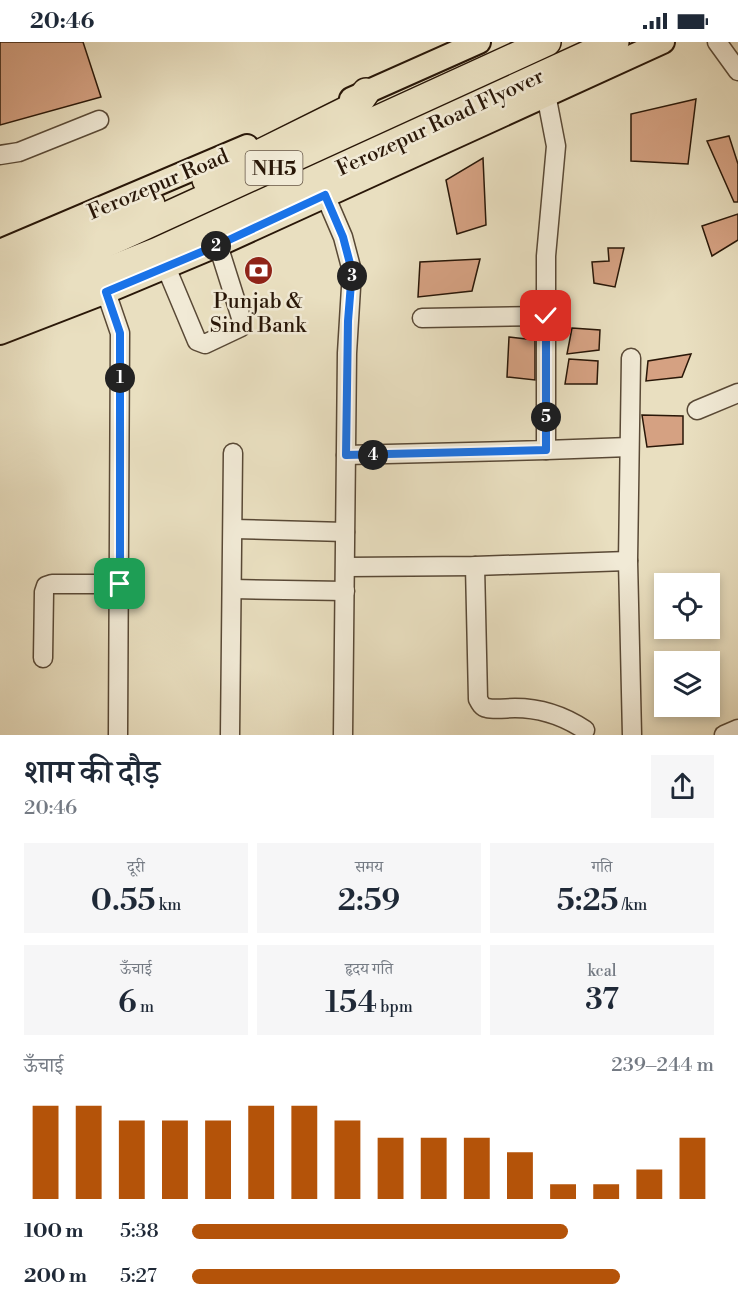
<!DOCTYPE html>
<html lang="hi">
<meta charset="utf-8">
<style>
:root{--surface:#fff;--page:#f6f6f7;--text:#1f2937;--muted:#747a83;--accent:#b45309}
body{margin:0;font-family:"Libre Bodoni","Noto Serif Devanagari",serif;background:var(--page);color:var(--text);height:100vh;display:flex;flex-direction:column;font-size:22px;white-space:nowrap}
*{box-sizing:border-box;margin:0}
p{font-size:20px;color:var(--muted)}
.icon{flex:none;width:33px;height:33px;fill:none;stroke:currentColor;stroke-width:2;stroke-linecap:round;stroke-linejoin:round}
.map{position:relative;height:693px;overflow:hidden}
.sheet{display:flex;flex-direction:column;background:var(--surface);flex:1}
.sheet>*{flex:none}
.tools{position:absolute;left:654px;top:531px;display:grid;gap:12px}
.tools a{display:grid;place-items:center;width:66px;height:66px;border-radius:0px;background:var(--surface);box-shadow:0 3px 9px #0003;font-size:30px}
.pin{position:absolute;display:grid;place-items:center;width:51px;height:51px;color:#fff;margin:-26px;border-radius:12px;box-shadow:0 3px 9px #0006}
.km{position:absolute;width:30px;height:30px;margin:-15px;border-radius:50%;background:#222;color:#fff;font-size:16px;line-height:30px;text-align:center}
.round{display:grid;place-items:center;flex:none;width:63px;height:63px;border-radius:0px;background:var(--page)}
.headline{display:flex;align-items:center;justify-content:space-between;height:102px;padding:0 24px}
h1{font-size:33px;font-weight:600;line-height:45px}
.stats{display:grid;grid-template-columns:repeat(3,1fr);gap:9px;height:102px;padding:6px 24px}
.stats div{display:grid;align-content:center;border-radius:0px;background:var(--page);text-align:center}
.stats b{font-size:30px;font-weight:600}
.stats small{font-size:16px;font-weight:400}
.stats p{font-size:16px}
.chart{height:168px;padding:12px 24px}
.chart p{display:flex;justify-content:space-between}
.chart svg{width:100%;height:108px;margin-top:6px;stroke:var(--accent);stroke-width:6}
ul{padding:0 24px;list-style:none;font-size:20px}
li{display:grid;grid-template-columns:96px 72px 1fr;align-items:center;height:45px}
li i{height:15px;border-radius:8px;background:var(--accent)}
.status{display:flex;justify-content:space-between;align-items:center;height:42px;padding:0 30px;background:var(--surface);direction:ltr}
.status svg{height:16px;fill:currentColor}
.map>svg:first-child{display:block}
</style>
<div class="status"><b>20:46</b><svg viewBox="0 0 49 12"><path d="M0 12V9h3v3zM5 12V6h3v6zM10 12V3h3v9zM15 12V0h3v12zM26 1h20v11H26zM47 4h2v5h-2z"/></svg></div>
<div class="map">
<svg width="738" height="693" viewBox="0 0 738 693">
<rect width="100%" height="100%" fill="#e9dfc0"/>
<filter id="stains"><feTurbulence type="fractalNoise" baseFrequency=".00333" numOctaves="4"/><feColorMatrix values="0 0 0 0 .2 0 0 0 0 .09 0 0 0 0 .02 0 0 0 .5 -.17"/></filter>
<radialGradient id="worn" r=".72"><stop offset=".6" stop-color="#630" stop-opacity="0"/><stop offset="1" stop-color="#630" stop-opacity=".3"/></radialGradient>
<g fill="#d5a182" stroke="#291708" stroke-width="1.5">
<path d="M0,0H83L101,55L0,83Z"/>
<path d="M696,57L688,122L631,119V72Z"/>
<path d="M729,94L738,122V160H734L707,99Z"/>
<path d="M483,116L486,183L457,192L446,138Z"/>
<path d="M738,172V198L712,214L702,184Z"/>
<path d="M608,206H624L615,245L594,241L592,220L609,219Z"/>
<path d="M480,217L472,249L418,255L420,220Z"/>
<path d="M572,286L600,288L599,308L567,312Z"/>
<path d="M509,295L535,298V338L507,335Z"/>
<path d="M691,312L682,335L646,339L648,319Z"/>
<path d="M569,317L598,319L597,342H565Z"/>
<path d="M642,373L683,374V402L647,405Z"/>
</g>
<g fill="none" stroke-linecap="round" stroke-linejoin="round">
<defs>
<g id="minor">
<path d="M717,0L738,29"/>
<path d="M0,113L19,110L99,78"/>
<path d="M325,153L343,195L352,229L347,311L343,693"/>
<path d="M166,225L197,299L205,302L241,285L243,282L218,203"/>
<path d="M106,250L120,291L118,693"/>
<path d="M422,276L546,274"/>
<path d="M631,316L628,519L632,693"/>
<path d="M697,368L738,351"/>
<path d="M546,408L629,405"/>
<path d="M346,413L546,408V214L556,104L546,52"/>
<path d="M233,487L345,490"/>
<path d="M475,524L478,657C480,661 482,665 487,666C495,668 507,666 515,666C541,666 564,674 585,688"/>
<path d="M346,525L475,524L628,519"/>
<path d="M232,547L345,549"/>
<path d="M43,616L44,550L46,544L52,542H120"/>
<path d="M230,693L233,411"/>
<path d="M724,693L738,687"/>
</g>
<g id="major">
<path d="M351,57L479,0"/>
<path d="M0,209L247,104"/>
<path d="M0,291L106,250L218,203L663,0"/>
</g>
<g id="highway">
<path d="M206,138L357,63L366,50"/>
<path d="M0,225L151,162"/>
<path d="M0,250L547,0"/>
<path d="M0,272L158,209L615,0"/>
</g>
</defs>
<use href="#minor" stroke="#594936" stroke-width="21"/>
<use href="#major" stroke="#291708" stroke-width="26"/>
<use href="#highway" stroke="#291708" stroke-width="30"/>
<use href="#minor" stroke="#f1ead6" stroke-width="18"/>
<use href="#major" stroke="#e9dfc0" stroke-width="22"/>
<use href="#highway" stroke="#e9dfc0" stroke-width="27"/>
</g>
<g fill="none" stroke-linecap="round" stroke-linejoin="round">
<defs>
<path id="route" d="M120,542V291L106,250L218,203L325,153L343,195L352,229L348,279L346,413L546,408V274"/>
</defs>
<use href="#route" stroke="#fff" stroke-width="12"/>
<use href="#route" stroke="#1a73e8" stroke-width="8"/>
</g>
<defs>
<symbol id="bank-disc" viewBox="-11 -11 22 22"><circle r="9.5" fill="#8f2418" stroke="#f1ead6"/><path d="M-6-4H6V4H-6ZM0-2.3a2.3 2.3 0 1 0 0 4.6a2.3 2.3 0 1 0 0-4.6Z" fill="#fff"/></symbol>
</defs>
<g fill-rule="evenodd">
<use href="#bank-disc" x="242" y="212" width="33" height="33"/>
</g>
<g text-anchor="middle" stroke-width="5" stroke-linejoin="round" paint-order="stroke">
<rect fill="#f1ead6" stroke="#655646" stroke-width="1.5" x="245.5" y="109" width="57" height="34" rx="4.5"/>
<g font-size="20" font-weight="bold" fill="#291708">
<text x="274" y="133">NH5</text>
</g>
<g font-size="21" fill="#291708" stroke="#f1ead6">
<text transform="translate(440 80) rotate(-25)" y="7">Ferozepur Road Flyover</text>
<text transform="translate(158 142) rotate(-23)" y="7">Ferozepur Road</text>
</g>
<g font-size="21" fill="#291708" stroke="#f1ead6">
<text x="258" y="266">Punjab &amp;<tspan x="258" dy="24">Sind Bank</tspan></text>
</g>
</g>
<rect width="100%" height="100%" filter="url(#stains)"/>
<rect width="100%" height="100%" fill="url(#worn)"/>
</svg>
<div class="tools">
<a><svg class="icon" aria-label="locate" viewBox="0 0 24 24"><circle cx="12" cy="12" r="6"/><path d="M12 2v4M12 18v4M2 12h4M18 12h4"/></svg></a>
<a><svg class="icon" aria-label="layers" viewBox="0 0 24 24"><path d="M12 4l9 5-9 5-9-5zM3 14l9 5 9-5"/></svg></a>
</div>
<div class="pin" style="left:120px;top:542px;background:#1e9e55"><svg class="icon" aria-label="arrive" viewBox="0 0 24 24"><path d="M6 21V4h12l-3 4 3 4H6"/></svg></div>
<div class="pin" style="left:546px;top:274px;background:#d93025"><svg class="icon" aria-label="check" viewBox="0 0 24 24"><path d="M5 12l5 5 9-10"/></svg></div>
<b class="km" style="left:120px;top:336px">1</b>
<b class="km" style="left:216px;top:204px">2</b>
<b class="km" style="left:352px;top:234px">3</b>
<b class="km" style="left:373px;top:413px">4</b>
<b class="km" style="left:546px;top:375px">5</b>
</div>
<section class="sheet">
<div class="headline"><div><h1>शाम की दौड़</h1><p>20:46</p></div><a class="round"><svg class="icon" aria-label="share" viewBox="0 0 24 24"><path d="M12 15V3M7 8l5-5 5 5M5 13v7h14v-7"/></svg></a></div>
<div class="stats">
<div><p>दूरी</p><b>0.55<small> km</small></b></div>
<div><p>समय</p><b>2:59</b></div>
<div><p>गति</p><b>5:25<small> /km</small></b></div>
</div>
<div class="stats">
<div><p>ऊँचाई</p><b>6<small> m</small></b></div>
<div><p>हृदय गति</p><b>154<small> bpm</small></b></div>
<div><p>kcal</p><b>37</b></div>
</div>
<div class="chart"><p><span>ऊँचाई</span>239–244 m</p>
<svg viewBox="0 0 160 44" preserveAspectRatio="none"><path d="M5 44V6M15 44V6M25 44V12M35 44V12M45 44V12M55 44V6M65 44V6M75 44V12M85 44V19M95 44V19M105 44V19M115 44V25M125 44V38M135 44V38M145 44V32M155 44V19"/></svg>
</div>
<ul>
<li><b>100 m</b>5:38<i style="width:72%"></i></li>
<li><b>200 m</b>5:27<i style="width:82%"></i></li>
</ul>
</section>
